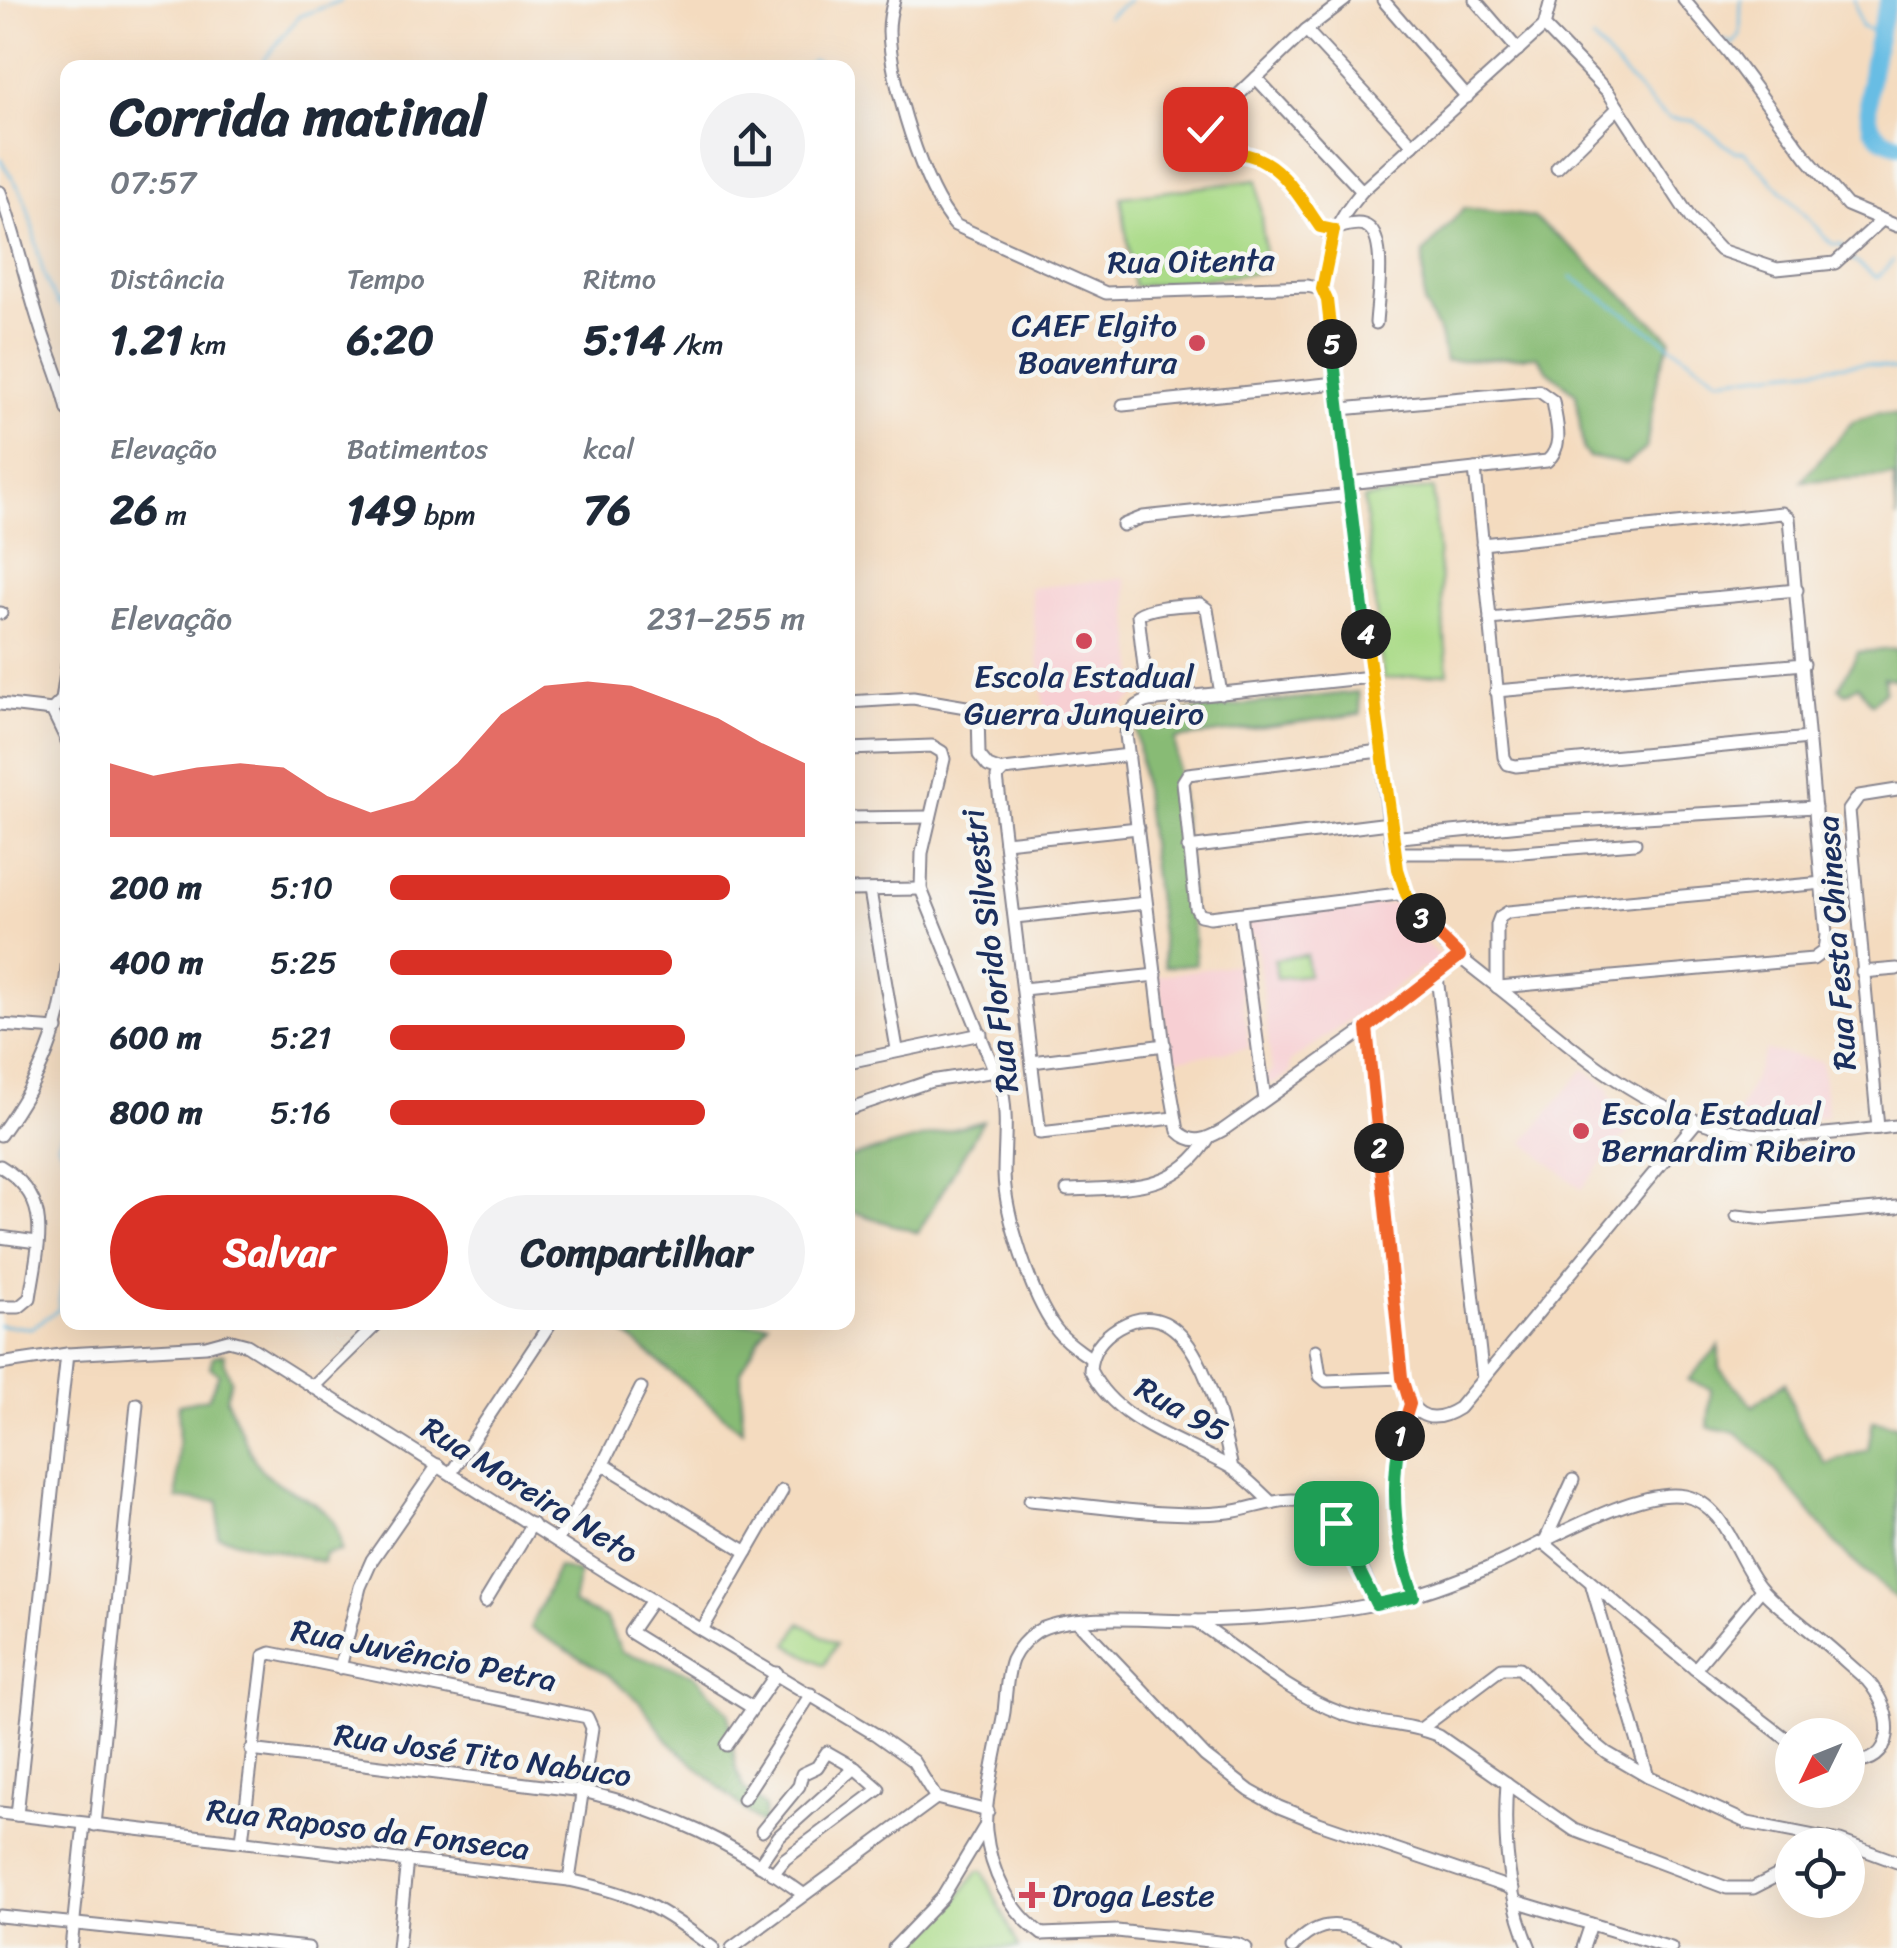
<!DOCTYPE html>
<html lang="pt">
<meta charset="utf-8">
<style>
:root{--surface:#fff;--page:#f2f2f3;--text:#1f2937;--muted:#747a83;--accent:#d93025}
body{margin:0;font-family:Sriracha,sans-serif;background:var(--page);color:var(--text);height:100vh;display:flex;flex-direction:column;font-size:38px;white-space:nowrap}
*{box-sizing:border-box;margin:0}
p{font-size:32px;color:var(--muted)}
.icon{flex:none;width:55px;height:55px;fill:none;stroke:currentColor;stroke-width:2;stroke-linecap:round;stroke-linejoin:round}
.map{position:relative;flex:1;overflow:hidden}
.side{position:absolute;left:60px;top:60px;width:795px;height:1270px;display:flex;flex-direction:column;background:var(--surface);border-radius:20px;box-shadow:0 10px 40px #0002}
.side>*{flex:none}
.needle{width:65px;rotate:227deg}
.tools{position:absolute;left:1775px;top:1718px;display:grid;gap:20px}
.tools a{display:grid;place-items:center;width:90px;height:90px;border-radius:50%;background:var(--surface);box-shadow:0 10px 40px #0002;font-size:50px}
.pin{position:absolute;display:grid;place-items:center;width:85px;height:85px;color:#fff;margin:-42px;border-radius:20px;box-shadow:0 5px 15px #0006}
.km{position:absolute;width:50px;height:50px;margin:-25px;border-radius:50%;background:#222;color:#fff;font-size:28px;line-height:50px;text-align:center}
.round{display:grid;place-items:center;flex:none;width:105px;height:105px;border-radius:52px;background:var(--page)}
.headline{display:flex;align-items:center;justify-content:space-between;height:170px;padding:0 50px}
h1{font-size:55px;font-weight:700;line-height:75px}
.figures{display:grid;grid-template-columns:repeat(3,1fr);gap:15px;height:170px;padding:10px 50px}
.figures div{display:grid;align-content:center}
.figures b{font-size:42px;font-weight:700}
.figures small{font-size:28px;font-weight:400}
.figures p{font-size:28px}
.chart{height:280px;padding:20px 50px}
.chart p{display:flex;justify-content:space-between}
.chart svg{width:100%;height:180px;margin-top:10px;fill:var(--accent);opacity:.7}
.cta{display:flex;gap:20px;margin-top:auto;padding:20px 50px}
.cta a{flex:1;height:115px;border-radius:60px;background:var(--accent);color:#fff;font-size:40px;font-weight:700;line-height:115px;text-align:center}
.cta a+a{background:var(--page);color:var(--text)}
ul{padding:0 50px;list-style:none;font-size:32px}
li{display:grid;grid-template-columns:160px 120px 1fr;align-items:center;height:75px}
li i{height:25px;border-radius:12px;background:var(--accent)}
.map>svg:first-child{display:block}
</style>
<div class="map">
<svg width="1897" height="1948" viewBox="0 0 1897 1948">
<rect width="100%" height="100%" fill="#f6f6f2"/>
<filter id="ink" filterUnits="userSpaceOnUse"><feTurbulence type="fractalNoise" baseFrequency=".01" numOctaves="2"/><feDisplacementMap in="SourceGraphic" scale="20" xChannelSelector="R" yChannelSelector="G"/><feConvolveMatrix kernelMatrix="1 2 1 2 8 2 1 2 1" color-interpolation-filters="sRGB"/></filter>
<filter id="wash" filterUnits="userSpaceOnUse"><feTurbulence type="fractalNoise" baseFrequency=".0048" numOctaves="4" result="noise"/><feDisplacementMap in="SourceGraphic" scale="40" xChannelSelector="R" yChannelSelector="G"/><feGaussianBlur stdDeviation="2.25" result="paint"/><feColorMatrix in="noise" values="0 0 0 0 0 0 0 0 0 0 0 0 0 0 0 0 0 1.4 0 .05"/><feComposite in="paint" operator="in"/></filter>
<g filter="url(#wash)">
<rect width="100%" height="100%" fill="#f4dbbf"/>
<g fill="#f7cfd3">
<path d="M1125,578L1138,694L1123,707L1120,719L1046,727L1030,588Z"/>
<path d="M1397,903L1427,945L1440,955V963L1434,968H1423L1290,1062V1072L1275,1083H1269L1266,1077L1272,1071L1256,938L1248,932V922L1254,918Z"/>
<path d="M1236,964L1249,1048L1172,1060L1158,976Z"/>
<path d="M1766,1050L1822,1062L1827,1116L1783,1123L1736,1118Z"/>
<path d="M1584,1069L1611,1090L1608,1095L1638,1119L1581,1189L1524,1142Z"/>
</g>
<g fill="#abdb89" stroke="#638574" stroke-width="2.5">
<path d="M1257,180L1267,272L1134,287L1121,197Z"/>
<path d="M1433,488L1448,673L1383,679L1364,499Z"/>
<path d="M1306,955L1308,975L1277,978L1274,959Z"/>
<path d="M800,1623L836,1644L824,1665L788,1645Z"/>
<path d="M978,1871H983L1019,1948H913L938,1924Z"/>
</g>
<g fill="#88bb75" stroke="#52756a" stroke-width="2.5">
<path d="M1464,208L1533,217L1570,246L1671,339L1659,370L1646,448L1626,464L1589,457L1583,450L1576,394L1547,370L1537,356L1445,361L1440,334L1424,305L1423,254Z"/>
<path d="M1878,413L1897,415V519L1894,476L1801,481L1852,422Z"/>
<path d="M1897,649V680L1884,677L1885,691L1872,704L1858,685L1846,693L1839,688L1858,652Z"/>
<path d="M1358,692L1361,714L1175,739L1196,964L1165,967L1136,729L1142,716Z"/>
<path d="M983,1121L918,1233L848,1210V1158Z"/>
<path d="M612,1323H768L741,1371L742,1431Z"/>
<path d="M1719,1346V1368L1753,1406L1785,1382L1797,1419L1826,1464L1868,1450L1873,1421L1897,1425V1600L1846,1555L1763,1456L1737,1433L1708,1427L1711,1389L1688,1380Z"/>
<path d="M224,1354L225,1365L231,1379L226,1399C237,1418 248,1455 262,1470C294,1502 339,1497 341,1551L325,1554L323,1562L218,1536L219,1501L177,1499L179,1404L208,1398L219,1374L210,1367L213,1356Z"/>
<path d="M558,1567L579,1573L573,1604L605,1618L622,1652L694,1674L729,1713L736,1769L745,1790L765,1807L763,1826L669,1742L639,1701L608,1675L530,1628Z"/>
</g>
<g fill="none" stroke-linecap="round" stroke-linejoin="round">
<g stroke="#68bde4" stroke-width="2.5">
<path d="M1692,0L1700,11"/>
<path d="M1854,0L1861,27L1881,33"/>
<path d="M1107,17L1129,0"/>
<path d="M1592,39L1654,107L1669,118L1694,121L1735,152H1744L1832,244H1841L1844,249"/>
<path d="M1725,40L1732,45L1740,35L1741,0"/>
<path d="M258,68L298,17L342,0"/>
<path d="M800,68L813,60L835,68"/>
<path d="M0,159C7,171 16,182 22,194C40,232 34,283 68,313"/>
<path d="M1848,256L1877,278L1893,261"/>
<path d="M1572,277L1719,379L1865,363L1897,370"/>
<path d="M57,304L68,297"/>
<path d="M68,1117L58,1144L68,1163"/>
<path d="M0,1325L31,1328L58,1310L68,1240"/>
</g>
<path stroke="#68bde4" stroke-width="18" d="M1889,0C1880,26 1860,102 1872,127C1878,138 1885,140 1897,144"/>
</g>
</g>
<g filter="url(#ink)">
<g fill="none" stroke-linecap="round" stroke-linejoin="round">
<defs>
<g id="minor">
<path d="M894,0C891,10 889,21 889,31C890,79 923,190 955,225L1106,293L1307,286L1322,289"/>
<path d="M1345,0L1306,30L1210,122L1204,133L1206,150C1222,158 1243,151 1260,159C1291,175 1300,210 1325,231C1337,230 1352,221 1364,225C1389,233 1377,301 1376,323"/>
<path d="M1383,0L1467,97"/>
<path d="M1475,0L1518,50"/>
<path d="M1684,0L1729,53L1807,158L1847,205L1897,226"/>
<path d="M1544,26L1608,92L1691,219L1720,250L1777,269L1835,263L1882,220"/>
<path d="M1306,30L1413,145"/>
<path d="M1256,78L1362,191"/>
<path d="M1557,168L1618,108"/>
<path d="M0,192C17,239 27,288 43,335C52,361 62,383 68,410"/>
<path d="M1322,289L1327,300L1389,823C1394,853 1398,885 1415,910C1438,944 1474,968 1505,993C1576,1050 1644,1114 1738,1132C1788,1142 1846,1131 1897,1126"/>
<path d="M1322,289C1331,242 1330,229 1362,191L1544,26L1551,0"/>
<path d="M1123,405L1336,383"/>
<path d="M1341,409L1539,391L1553,401C1556,422 1565,446 1547,461L1349,483"/>
<path d="M1475,469L1504,757L1508,764L1516,766L1809,738"/>
<path d="M1123,525L1143,517L1351,495"/>
<path d="M1482,544L1782,513L1789,518L1826,935L1824,951L1813,959L1499,987"/>
<path d="M0,613H1"/>
<path d="M1490,619L1797,590"/>
<path d="M1371,677L1148,701C1130,706 1127,717 1126,735L1166,1063L1178,1131C1193,1146 1207,1139 1223,1130L1377,1021L1460,956"/>
<path d="M1496,691L1804,664"/>
<path d="M1148,701L1138,615C1154,605 1181,606 1200,604L1207,609L1221,694"/>
<path d="M848,702L913,698L972,708L978,711L979,755L988,766L1001,771"/>
<path d="M0,704L52,710"/>
<path d="M52,710L62,700L68,659"/>
<path d="M52,710L68,743"/>
<path d="M848,749L932,746L942,752L944,759L922,853L921,889L1002,1089C1008,1118 1004,1145 1004,1174C1005,1215 1031,1295 1055,1328C1064,1341 1078,1349 1090,1358"/>
<path d="M1380,751L1188,774L1183,782L1196,908L1200,915L1210,917L1406,893"/>
<path d="M1129,755L1004,770L997,777L1040,1133L1174,1118"/>
<path d="M848,818L930,817"/>
<path d="M1391,838L1542,823L1815,807"/>
<path d="M1005,842L1138,828"/>
<path d="M1188,848L1389,823"/>
<path d="M1394,853H1510L1635,843"/>
<path d="M848,890L921,889"/>
<path d="M870,891L897,1049"/>
<path d="M1240,914L1265,1100"/>
<path d="M1015,917L1146,903"/>
<path d="M1862,972L1897,969"/>
<path d="M1437,976L1483,1379"/>
<path d="M1497,987V925L1500,917L1508,912L1823,883"/>
<path d="M1023,989L1156,975"/>
<path d="M0,1025L57,1029"/>
<path d="M1367,1028L1402,1378C1408,1411 1426,1429 1459,1408L1697,1121"/>
<path d="M848,1062L981,1034"/>
<path d="M1032,1062L1165,1045"/>
<path d="M848,1109L931,1081L996,1071"/>
<path d="M1878,1128L1849,810L1859,796L1897,790"/>
<path d="M0,1135C41,1078 63,1028 68,957"/>
<path d="M0,1166C55,1199 38,1243 30,1298L19,1307H0"/>
<path d="M1067,1190C1124,1187 1176,1193 1208,1139"/>
<path d="M1737,1216L1766,1219L1897,1207"/>
<path d="M0,1237L37,1242"/>
<path d="M1316,1350L1320,1376L1326,1381L1402,1378"/>
<path d="M0,1364L67,1354L206,1346L228,1340L247,1345L607,1573L875,1734L913,1761L936,1798L988,1811"/>
<path d="M313,1387L379,1322"/>
<path d="M1409,1404C1387,1466 1391,1535 1414,1596"/>
<path d="M603,1464L747,1552"/>
<path d="M1232,1468C1221,1421 1194,1283 1119,1327C1102,1337 1091,1350 1090,1370C1117,1424 1180,1439 1230,1467C1245,1476 1259,1491 1272,1503"/>
<path d="M451,1473L551,1322"/>
<path d="M1573,1480L1544,1543L1695,1669L1792,1743"/>
<path d="M1030,1500C1093,1505 1167,1519 1229,1512C1256,1509 1292,1490 1318,1507C1349,1528 1362,1572 1377,1604"/>
<path d="M557,1541L603,1464L641,1388"/>
<path d="M1592,1586L1648,1777"/>
<path d="M652,1600L630,1632L753,1708"/>
<path d="M485,1602L532,1524"/>
<path d="M1077,1621L1205,1756L1250,1791L1279,1807L1319,1823L1513,1889"/>
<path d="M1196,1621C1242,1652 1289,1694 1341,1713C1373,1725 1407,1722 1439,1736L1574,1830L1727,1888H1753L1792,1868"/>
<path d="M702,1630L782,1491"/>
<path d="M340,1668L360,1587L372,1560L438,1465"/>
<path d="M1695,1669L1761,1590"/>
<path d="M1422,1728L1502,1668H1520L1586,1736L1607,1753L1648,1777L1748,1823L1840,1841L1897,1862"/>
<path d="M727,1745L777,1673"/>
<path d="M251,1750L583,1791C667,1811 733,1843 803,1894"/>
<path d="M1507,1783C1503,1838 1508,1897 1530,1948"/>
<path d="M743,1799L811,1694"/>
<path d="M0,1813L569,1880C636,1895 659,1906 713,1948"/>
<path d="M17,1815L67,1354"/>
<path d="M95,1825L137,1404"/>
<path d="M762,1831L799,1786L802,1774L817,1767L827,1752L855,1768L879,1789L785,1859L773,1874"/>
<path d="M242,1841L264,1656L271,1653L587,1717L592,1728L569,1880"/>
<path d="M759,1865L779,1836L855,1768"/>
<path d="M1515,1901L1671,1948"/>
<path d="M0,1916L308,1948"/>
<path d="M1042,1934C1010,1912 990,1870 986,1831C983,1806 999,1741 1004,1712C1006,1696 1006,1676 1012,1660C1017,1649 1027,1638 1036,1632C1066,1612 1156,1621 1193,1621C1255,1620 1320,1615 1381,1603C1418,1596 1454,1582 1488,1568C1536,1548 1636,1486 1685,1496C1725,1504 1736,1558 1759,1586C1771,1602 1789,1613 1804,1626C1826,1643 1846,1662 1867,1680C1897,1714 1897,1766 1848,1762"/>
<path d="M1042,1934L1117,1931L1237,1944L1246,1948"/>
<path d="M71,1948L84,1824"/>
<path d="M398,1948L407,1859"/>
<path d="M732,1948L936,1798"/>
<path d="M894,1948L942,1898L984,1828"/>
<path d="M1292,1948C1328,1908 1353,1930 1394,1948"/>
<path d="M1583,1948L1591,1924"/>
</g>
</defs>
<use href="#minor" stroke="#88858e" stroke-width="15"/>
<use href="#minor" stroke="#fff" stroke-width="11"/>
</g>
</g>
<g fill="none" stroke-linecap="round" stroke-linejoin="round" filter="url(#ink)">
<defs>
<path id="split-1" d="M1336,1523L1376,1604L1414,1596C1395,1545 1390,1489 1400,1436"/>
<path id="split-2" d="M1379,1148L1402,1378L1410,1404L1400,1436"/>
<path id="split-3" d="M1379,1148L1367,1028L1460,956L1421,918"/>
<path id="split-4" d="M1366,634L1398,869L1406,894L1421,918"/>
<path id="split-5" d="M1332,344L1366,634"/>
<path id="split-6" d="M1205,129L1203,140L1208,152C1221,155 1235,152 1248,155C1282,163 1301,200 1320,227L1334,230L1322,289L1327,300L1332,344"/>
</defs>
<use href="#split-1" stroke="#fff" stroke-width="20"/>
<use href="#split-2" stroke="#fff" stroke-width="20"/>
<use href="#split-3" stroke="#fff" stroke-width="20"/>
<use href="#split-4" stroke="#fff" stroke-width="20"/>
<use href="#split-5" stroke="#fff" stroke-width="20"/>
<use href="#split-6" stroke="#fff" stroke-width="20"/>
<use href="#split-1" stroke="#22a559" stroke-width="12"/>
<use href="#split-2" stroke="#f0652b" stroke-width="12"/>
<use href="#split-3" stroke="#f0652b" stroke-width="12"/>
<use href="#split-4" stroke="#f5b400" stroke-width="12"/>
<use href="#split-5" stroke="#22a559" stroke-width="12"/>
<use href="#split-6" stroke="#f5b400" stroke-width="12"/>
</g>
<g fill="#d1495b" stroke="#f6f6f2" stroke-width="4">
<circle cx="1197" cy="343" r="10"/>
<circle cx="1084" cy="641" r="10"/>
<circle cx="1581" cy="1131" r="10"/>
<path d="M1027 1880h10v10h10v10h-10v10h-10v-10h-10v-10h10z"/>
</g>
<g text-anchor="middle" stroke-width="9" stroke-linejoin="round" paint-order="stroke">
<g font-size="32" fill="#1b2f5e" stroke="#f6f6f2">
<text transform="translate(1191 261) rotate(-1)" y="11">Rua Oitenta</text>
<text transform="translate(1836 943) rotate(-94)" y="11">Rua Festa Chinesa</text>
<text transform="translate(990 951) rotate(-97)" y="11">Rua Florido Silvestri</text>
<text transform="translate(1182 1409) rotate(29)" y="11">Rua 95</text>
<text transform="translate(530 1490) rotate(32)" y="11">Rua Moreira Neto</text>
<text transform="translate(424 1655) rotate(11)" y="11">Rua Juvêncio Petra</text>
<text transform="translate(483 1755) rotate(8)" y="11">Rua José Tito Nabuco</text>
<text transform="translate(368 1829) rotate(7)" y="11">Rua Raposo da Fonseca</text>
</g>
<g font-size="32" fill="#1b2f5e" stroke="#f6f6f2" text-anchor="start">
<text x="1177" y="336" text-anchor="end">CAEF Elgito<tspan x="1177" dy="37">Boaventura</tspan></text>
<text x="1084" y="687" text-anchor="middle">Escola Estadual<tspan x="1084" dy="37">Guerra Junqueiro</tspan></text>
<text x="1601" y="1124">Escola Estadual<tspan x="1601" dy="37">Bernardim Ribeiro</tspan></text>
<text x="1052" y="1906">Droga Leste</text>
</g>
</g>
</svg>
<div class="tools">
<a><svg class="needle" viewBox="-14 -14 28 28"><path d="M0-13l5 13h-10z" fill="#e53935"/><path d="M0 13l5-13h-10z" fill="#747a83"/></svg></a>
<a><svg class="icon" aria-label="locate" viewBox="0 0 24 24"><circle cx="12" cy="12" r="6"/><path d="M12 2v4M12 18v4M2 12h4M18 12h4"/></svg></a>
</div>
<div class="pin" style="left:1336px;top:1523px;background:#1e9e55"><svg class="icon" aria-label="arrive" viewBox="0 0 24 24"><path d="M6 21V4h12l-3 4 3 4H6"/></svg></div>
<div class="pin" style="left:1205px;top:129px;background:#d93025"><svg class="icon" aria-label="check" viewBox="0 0 24 24"><path d="M5 12l5 5 9-10"/></svg></div>
<b class="km" style="left:1400px;top:1436px">1</b>
<b class="km" style="left:1379px;top:1148px">2</b>
<b class="km" style="left:1421px;top:918px">3</b>
<b class="km" style="left:1366px;top:634px">4</b>
<b class="km" style="left:1332px;top:344px">5</b>
<section class="side">
<div class="headline"><div><h1>Corrida matinal</h1><p>07:57</p></div><a class="round"><svg class="icon" aria-label="share" viewBox="0 0 24 24"><path d="M12 15V3M7 8l5-5 5 5M5 13v7h14v-7"/></svg></a></div>
<div class="figures">
<div><p>Distância</p><b>1.21<small> km</small></b></div>
<div><p>Tempo</p><b>6:20</b></div>
<div><p>Ritmo</p><b>5:14<small> /km</small></b></div>
</div>
<div class="figures">
<div><p>Elevação</p><b>26<small> m</small></b></div>
<div><p>Batimentos</p><b>149<small> bpm</small></b></div>
<div><p>kcal</p><b>76</b></div>
</div>
<div class="chart"><p><span>Elevação</span>231–255 m</p>
<svg viewBox="0 0 160 44" preserveAspectRatio="none"><path d="M0 44V26L10 29L20 27L30 26L40 27L50 34L60 38L70 35L80 26L90 14L100 7L110 6L120 7L130 11L140 15L150 21L160 26V44z"/></svg>
</div>
<ul>
<li><b>200 m</b>5:10<i style="width:82%"></i></li>
<li><b>400 m</b>5:25<i style="width:68%"></i></li>
<li><b>600 m</b>5:21<i style="width:71%"></i></li>
<li><b>800 m</b>5:16<i style="width:76%"></i></li>
</ul>
<div class="cta"><a>Salvar</a><a>Compartilhar</a></div>
</section>
</div>
